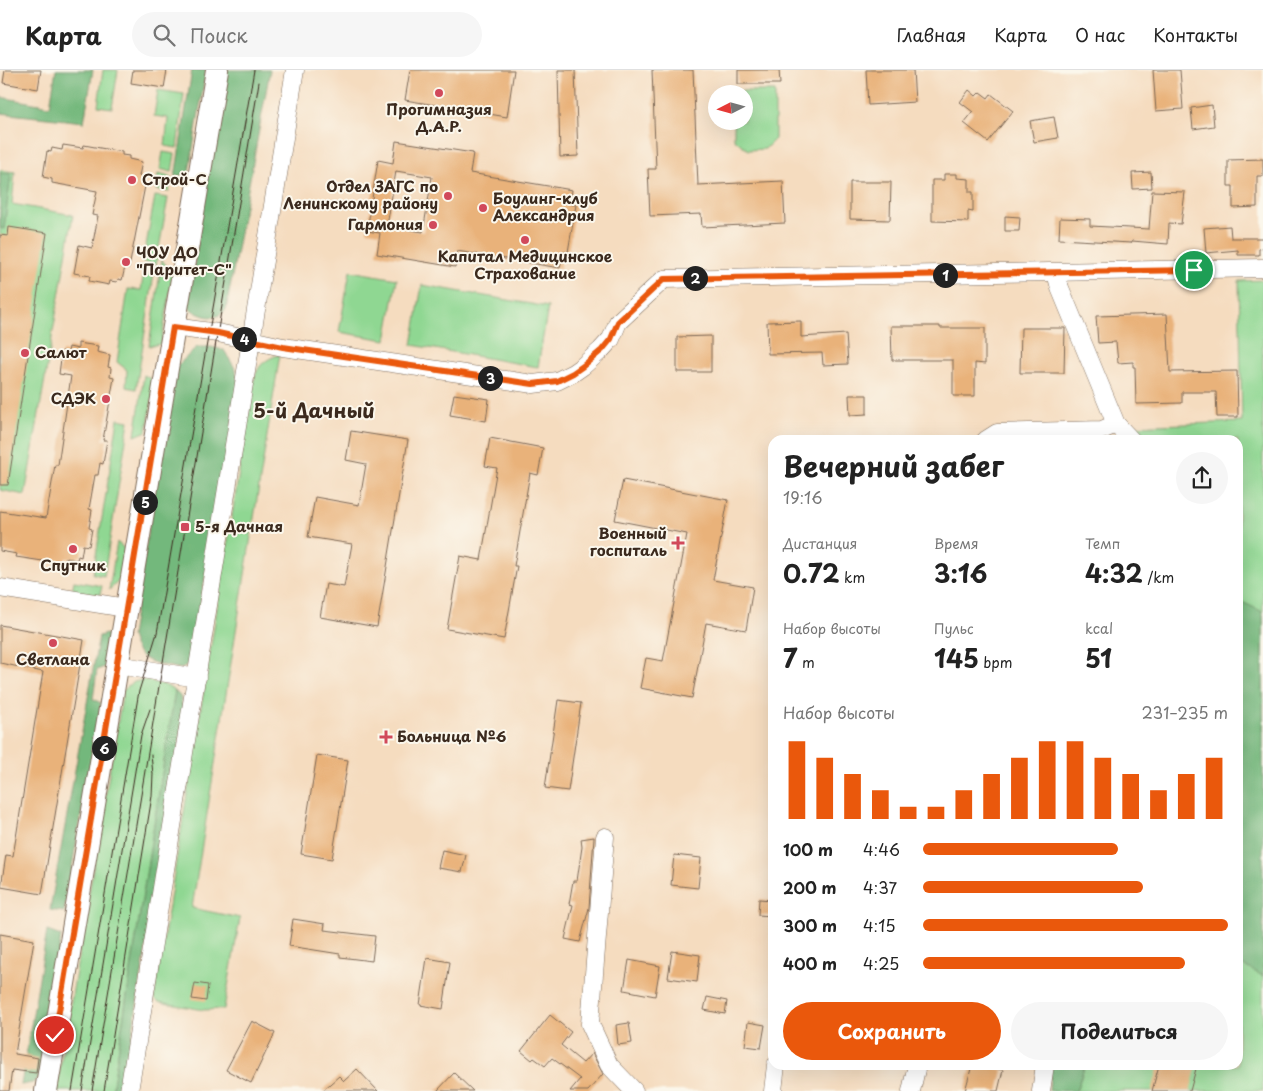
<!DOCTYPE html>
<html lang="ru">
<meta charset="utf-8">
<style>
:root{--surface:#fff;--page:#f6f6f6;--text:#222;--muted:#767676;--line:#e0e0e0;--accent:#ea580c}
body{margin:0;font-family:"Playpen Sans",sans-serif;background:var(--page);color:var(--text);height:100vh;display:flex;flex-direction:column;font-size:19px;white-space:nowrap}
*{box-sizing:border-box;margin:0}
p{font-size:16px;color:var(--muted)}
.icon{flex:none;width:28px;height:28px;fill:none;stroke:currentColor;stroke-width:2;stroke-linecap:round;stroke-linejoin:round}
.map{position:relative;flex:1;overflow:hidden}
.details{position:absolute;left:768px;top:365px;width:475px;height:635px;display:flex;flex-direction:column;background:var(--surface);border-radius:15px;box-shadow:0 5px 20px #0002}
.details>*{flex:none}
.needle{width:32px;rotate:264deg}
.fabs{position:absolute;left:708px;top:15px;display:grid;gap:10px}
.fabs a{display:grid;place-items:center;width:45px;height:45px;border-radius:50%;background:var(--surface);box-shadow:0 5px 20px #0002;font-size:25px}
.pin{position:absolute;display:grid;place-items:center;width:42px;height:42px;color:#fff;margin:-21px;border:2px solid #fff;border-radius:50%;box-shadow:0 1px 5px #0007}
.km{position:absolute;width:25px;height:25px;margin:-12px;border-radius:50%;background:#222;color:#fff;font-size:14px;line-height:25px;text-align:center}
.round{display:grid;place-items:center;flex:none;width:52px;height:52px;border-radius:26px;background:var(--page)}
.overview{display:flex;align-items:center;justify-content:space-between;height:85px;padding:0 15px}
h1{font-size:28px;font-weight:700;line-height:38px}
.stats{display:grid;grid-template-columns:repeat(3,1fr);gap:8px;height:85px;padding:5px 15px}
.stats div{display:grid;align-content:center}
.stats b{font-size:25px;font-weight:700}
.stats small{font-size:14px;font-weight:400}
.stats p{font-size:14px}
.chart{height:140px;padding:10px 15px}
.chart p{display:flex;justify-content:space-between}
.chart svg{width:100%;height:90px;margin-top:5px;stroke:var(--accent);stroke-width:6}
.action{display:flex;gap:10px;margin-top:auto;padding:10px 15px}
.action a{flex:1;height:58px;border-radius:30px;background:var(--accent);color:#fff;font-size:20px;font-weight:700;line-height:58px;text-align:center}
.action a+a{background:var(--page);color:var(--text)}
ul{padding:0 15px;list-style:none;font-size:16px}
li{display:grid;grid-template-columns:80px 60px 1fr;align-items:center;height:38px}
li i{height:12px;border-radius:6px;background:var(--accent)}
header{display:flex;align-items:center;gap:30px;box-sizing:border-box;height:70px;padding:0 25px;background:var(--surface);border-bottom:1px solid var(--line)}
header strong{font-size:24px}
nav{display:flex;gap:28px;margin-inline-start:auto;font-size:18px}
.search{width:350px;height:45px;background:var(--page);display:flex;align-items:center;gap:12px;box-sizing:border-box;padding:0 18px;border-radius:28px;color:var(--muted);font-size:19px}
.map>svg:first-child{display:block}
</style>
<header>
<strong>Карта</strong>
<div class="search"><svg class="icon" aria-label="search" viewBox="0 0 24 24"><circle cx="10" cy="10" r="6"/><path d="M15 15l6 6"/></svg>Поиск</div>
<nav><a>Главная</a><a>Карта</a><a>О нас</a><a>Контакты</a></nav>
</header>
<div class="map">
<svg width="1263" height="1021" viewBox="0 0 1263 1021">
<rect width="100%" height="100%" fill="#fbf7ec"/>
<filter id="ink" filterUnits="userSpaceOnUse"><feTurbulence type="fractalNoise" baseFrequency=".02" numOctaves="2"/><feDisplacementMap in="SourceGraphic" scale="10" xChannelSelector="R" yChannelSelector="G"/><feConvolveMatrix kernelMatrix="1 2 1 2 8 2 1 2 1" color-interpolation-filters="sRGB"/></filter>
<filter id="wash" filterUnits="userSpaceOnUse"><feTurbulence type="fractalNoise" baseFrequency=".0096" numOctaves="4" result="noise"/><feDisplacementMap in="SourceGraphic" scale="20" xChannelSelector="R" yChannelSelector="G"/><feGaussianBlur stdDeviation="1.12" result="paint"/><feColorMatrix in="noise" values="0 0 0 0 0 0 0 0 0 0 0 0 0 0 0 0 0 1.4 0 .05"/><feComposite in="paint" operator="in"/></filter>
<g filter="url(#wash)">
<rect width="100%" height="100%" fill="#f5dcbf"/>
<g fill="#8fd792" stroke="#658058">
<path d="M103,0H118L112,38L98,36Z"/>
<path d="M158,20L184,24L177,78L165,76L168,48L154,46Z"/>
<path d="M734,21H775V69L765,79L748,80L734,69V51H744V24H734Z"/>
<path d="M163,82L175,84L172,102L160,99Z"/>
<path d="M0,100L15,102L12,134L73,145L25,425L0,420Z"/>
<path d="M158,104L171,107L169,122L156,120Z"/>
<path d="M155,126L168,128L156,195L143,192Z"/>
<path d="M162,190L173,204L161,274L149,276Z"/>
<path d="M350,201L397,209L386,270L339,262Z"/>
<path d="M144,202L154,204L136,319L126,317L127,300L117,292L128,219L141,220Z"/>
<path d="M1263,210V661L1238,650V370H1141L1128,356L1242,352L1239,211Z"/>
<path d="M422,215L548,237L538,297L412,275Z"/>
<path d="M280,284L192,838L240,848L224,939L204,940L158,932L154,928L254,310C258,294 265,290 280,284Z"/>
<path d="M144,305L155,311L147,361L135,366Z"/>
<path d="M118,349L129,351L104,506L93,504Z"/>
<path d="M117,472L127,481L121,509L109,520Z"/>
<path d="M74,511L102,516L100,525L72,521Z"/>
<path d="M146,610L165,615L175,621L112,1021H56L123,621C130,612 135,611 146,610Z"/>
<path d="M1238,865L1263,874V1021H1076L1085,995H1238Z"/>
</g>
<g fill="#73b87c" stroke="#57714d">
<path d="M56,0H93L84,52L0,43V27L50,36Z"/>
<path d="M192,0H206L189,102L175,107Z"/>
<path d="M223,0H270L226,239C216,253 199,246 188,237Z"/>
<path d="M0,103L11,104L4,159L0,158Z"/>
<path d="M197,277H211L224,280L236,300L239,316L190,592L181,599C157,593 137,594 131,566L175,298Z"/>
<path d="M1238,530L1261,541L1263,547V906L1238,893Z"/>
<path d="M106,564L112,568L107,596L97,600L93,629L101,633L64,842L50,840L99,566Z"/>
<path d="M175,621L180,626L184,643L123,1021H112Z"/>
<path d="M47,861L61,866L40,1008L32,1013L21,1015Z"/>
<path d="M1051,995H1085L1076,1021H1049Z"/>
</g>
<g id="blocks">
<g fill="#e9b27a" fill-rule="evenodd">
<path d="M5,0H41L38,19L3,13Z"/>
<path d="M133,0H167L164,18L131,13Z"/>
<path d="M410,0H514L507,47L405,30Z"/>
<path d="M558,0H575L578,86L560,87Z"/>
<path d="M652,0H693L698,115L783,111L785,153L702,157L701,144L650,146L648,99H656Z"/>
<path d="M738,0H779L780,14H738Z"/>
<path d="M866,0H913L915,32L868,35Z"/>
<path d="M1153,0H1180L1183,39L1156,41Z"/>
<path d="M969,20L976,26L980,22L988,28L991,24L1013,41L988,72L964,53L973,42L960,32Z"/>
<path d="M1212,35L1214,56L1193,59L1191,38Z"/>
<path d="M1054,47L1058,68L1034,72L1030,51Z"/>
<path d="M396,71L473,83L470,103L572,120L570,134L576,135L568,182H563L560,198L457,181L455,197L377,184L380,163L367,161L378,90L393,93ZM396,101L432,107L423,162L387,156Z"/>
<path d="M63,75L83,78L84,75L122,82V85L129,86V89L142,92L139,106H142L141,115L145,116L129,198L125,197L122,210L118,209L117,212L110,211L109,215L89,211L90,206L74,203L79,175L92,178L98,146L92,145L97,121L52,113V109L43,107L47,81L51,82L52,78L62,80Z"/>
<path d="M1263,89V106H1257V137L1233,138V116H1228V90Z"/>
<path d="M1151,102L1152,118L1133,119L1132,103Z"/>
<path d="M944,104H957V108L969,109V122H973V142L968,141V152L932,151V110H944Z"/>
<path d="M850,112H891L890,150L850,149Z"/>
<path d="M1152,121L1185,122L1181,154L1169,153L1168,174L1132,171L1131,173L1059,169L1060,148L1090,149V156L1149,159Z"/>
<path d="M1005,146L1020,147L1019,161H1005Z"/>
<path d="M1230,156L1231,168H1263V178L1259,179V185H1238V180L1206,183L1204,158Z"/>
<path d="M9,157L47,163L8,415H0V165L8,166Z"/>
<path d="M1167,244L1170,302L1237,301L1238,347H1217L1216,322H1182V333L1136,334L1135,297H1133V292L1118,293L1116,272L1098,273L1096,246Z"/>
<path d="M801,251V267L846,264L848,294L823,295L822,283L768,284L767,252Z"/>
<path d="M891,256H940V258H985V294L975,293V326H953V290H892Z"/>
<path d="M1021,258H1065L1064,303H1020Z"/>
<path d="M711,266V302H677V267Z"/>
<path d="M78,273L98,276L97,282L110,285L108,297L111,298L110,307L114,308L103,370H107L103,394L100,393L98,405H95L89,439L92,440L89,458L92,459L89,476L83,475L81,487L78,486L77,490L66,488L65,492L56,490V493L16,487L17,484L0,481V441L46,448L55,395H58L71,306L59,304L62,281L68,282L69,277L78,279Z"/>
<path d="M454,324L489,329L486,351L450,345Z"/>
<path d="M849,325H867V344L850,345Z"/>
<path d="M351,361L408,370L377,557L320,547L326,514L344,517L352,474L308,467L315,427L359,435L366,394L346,390Z"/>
<path d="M490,368L543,378L538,405L530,403L514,496H517L504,569L447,559L460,486L481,490L497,398L485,396Z"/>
<path d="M623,410L728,430L713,510L753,517L746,560L706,553L692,628L640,618L646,588L663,591L687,464L615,450Z"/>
<path d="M0,555L84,570L42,824L1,817L6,785L13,786L43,602L0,593Z"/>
<path d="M558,630L581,633L568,721L545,718Z"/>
<path d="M317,685L348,690L332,789L301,784Z"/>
<path d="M594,767L589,838L580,872L565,869L573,835L569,834L573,811H577L582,777L581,769Z"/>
<path d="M442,780L466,785L462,802L438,798Z"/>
<path d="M674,785L701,788L698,818L671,815Z"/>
<path d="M759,829L772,830V846L758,845Z"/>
<path d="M293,849L325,854L324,860L375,866L372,891L340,887V884L289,876Z"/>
<path d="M0,864L34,870L15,984L38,988L36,1003L12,1000L9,1021H0Z"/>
<path d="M672,881L700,885L697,912L668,908Z"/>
<path d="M427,888L450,892L443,939L420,935Z"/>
<path d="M629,890L660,896L655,926L624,920Z"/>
<path d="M195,913L208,915L206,931L192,929Z"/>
<path d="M707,927L727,931L725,944L704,940Z"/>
<path d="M550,945L571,962L561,975L583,993L592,983L603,1004L588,1021H570L580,1009L552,988L545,996L534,988L532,990L521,981Z"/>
<path d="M252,951L275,963L251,1013L226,1000Z"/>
<path d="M748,952L765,955L761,978L745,976Z"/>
<path d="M629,953L632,973L618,975L616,955Z"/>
<path d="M972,995H982L1003,1000L998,1021H965Z"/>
<path d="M1159,995H1197L1190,1021H1152Z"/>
<path d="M357,999L378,1021H322L339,1006L344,1011Z"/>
<path d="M454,1003L473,1021H437Z"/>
</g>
</g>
</g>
<g filter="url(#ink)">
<use href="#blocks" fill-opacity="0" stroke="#7c6856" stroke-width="1"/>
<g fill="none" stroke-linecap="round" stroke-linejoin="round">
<defs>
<g id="minor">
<path d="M1056,203L1060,218L1116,354L1131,370"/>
<path d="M173,257L218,263L283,277L533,314L557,311L573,303L583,296L601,280L611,269L618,252L664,209L1263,198"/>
<path d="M986,370L997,363L1102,360L1116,354"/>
<path d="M0,518L126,538"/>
<path d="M118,595L197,608"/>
<path d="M605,767L590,954L609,995L634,1021"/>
<path d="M129,1021L295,0"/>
<path d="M773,1021L776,995"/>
<path d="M911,1021L917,995"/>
<path d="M1041,1021L1045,995"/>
</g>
<path id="tertiary" d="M46,1021L217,0"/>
</defs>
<use href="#minor" stroke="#7c6856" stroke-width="19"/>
<use href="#tertiary" stroke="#7c6856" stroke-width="24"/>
<use href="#minor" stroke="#fff" stroke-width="18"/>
<use href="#tertiary" stroke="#fff" stroke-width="22"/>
<g stroke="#3b2a1e" stroke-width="1">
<path d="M72,1021L139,621L157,563L254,0"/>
<path d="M82,1021L141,665L150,639"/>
<path d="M92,1021L259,12"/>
<path d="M104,1021L152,726L153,704L151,685"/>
</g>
</g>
</g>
<g fill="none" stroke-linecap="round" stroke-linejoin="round" filter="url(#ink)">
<defs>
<path id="route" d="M55,965L173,257L218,263L283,277L533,314L557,311L573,303L583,296L602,280L611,269L618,252L664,209L1194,200"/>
</defs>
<use href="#route" stroke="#fff" stroke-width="10"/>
<use href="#route" stroke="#ea580c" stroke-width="6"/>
</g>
<g fill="#d1495b" stroke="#fbf7ec" stroke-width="2">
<circle cx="439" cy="23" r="5"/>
<circle cx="132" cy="110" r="5"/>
<circle cx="448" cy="126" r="5"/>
<circle cx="483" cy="138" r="5"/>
<circle cx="433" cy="155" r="5"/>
<circle cx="525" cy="170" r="5"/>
<circle cx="126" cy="192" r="5"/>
<circle cx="25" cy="283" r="5"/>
<circle cx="106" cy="329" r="5"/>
<rect x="180" y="452" width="10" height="10" rx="2.5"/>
<path d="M675.5 465.5h5v5h5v5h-5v5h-5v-5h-5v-5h5z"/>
<circle cx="73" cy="479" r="5"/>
<circle cx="53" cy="573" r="5"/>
<path d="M383.5 659.5h5v5h5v5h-5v5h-5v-5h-5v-5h5z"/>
</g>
<g text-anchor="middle" stroke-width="4" stroke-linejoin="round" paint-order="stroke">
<g font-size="15" font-weight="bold" fill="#3b2a1e" stroke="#fbf7ec" text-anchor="start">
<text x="439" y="45" text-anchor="middle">Прогимназия<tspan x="439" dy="17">Д.А.Р.</tspan></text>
<text x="142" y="115">Строй-С</text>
<text x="438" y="122" text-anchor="end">Отдел ЗАГС по<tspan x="438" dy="17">Ленинскому району</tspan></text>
<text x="493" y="134">Боулинг-клуб<tspan x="493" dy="17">Александрия</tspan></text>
<text x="423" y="160" text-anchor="end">Гармония</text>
<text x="136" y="188">ЧОУ ДО<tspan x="136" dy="17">"Паритет-С"</tspan></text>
<text x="525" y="192" text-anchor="middle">Капитал Медицинское<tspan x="525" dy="17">Страхование</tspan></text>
<text x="35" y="288">Салют</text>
<text x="96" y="334" text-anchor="end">СДЭК</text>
<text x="195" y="462">5-я Дачная</text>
<text x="667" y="469" text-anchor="end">Военный<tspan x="667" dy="17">госпиталь</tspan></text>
<text x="73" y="501" text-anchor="middle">Спутник</text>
<text x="53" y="595" text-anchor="middle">Светлана</text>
<text x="397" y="672">Больница №6</text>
</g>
<g font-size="20" font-weight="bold" fill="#3b2a1e" stroke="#fbf7ec">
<text x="314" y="348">5-й Дачный</text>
</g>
</g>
</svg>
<div class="fabs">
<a><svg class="needle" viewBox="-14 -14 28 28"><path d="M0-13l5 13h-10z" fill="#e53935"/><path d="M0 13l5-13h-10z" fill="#767676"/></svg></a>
</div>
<div class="pin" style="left:1194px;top:200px;background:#1e9e55"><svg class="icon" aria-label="arrive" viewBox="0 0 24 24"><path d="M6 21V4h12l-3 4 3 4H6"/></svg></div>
<div class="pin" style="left:55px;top:965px;background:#d93025"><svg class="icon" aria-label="check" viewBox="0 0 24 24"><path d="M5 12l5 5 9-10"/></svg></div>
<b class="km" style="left:945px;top:205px">1</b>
<b class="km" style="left:695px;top:208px">2</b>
<b class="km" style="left:490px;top:308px">3</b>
<b class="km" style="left:244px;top:269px">4</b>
<b class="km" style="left:145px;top:432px">5</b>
<b class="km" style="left:104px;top:678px">6</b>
<section class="details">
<div class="overview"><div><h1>Вечерний забег</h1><p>19:16</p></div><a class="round"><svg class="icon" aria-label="share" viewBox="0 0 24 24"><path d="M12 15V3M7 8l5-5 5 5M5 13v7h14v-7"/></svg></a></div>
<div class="stats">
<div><p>Дистанция</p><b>0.72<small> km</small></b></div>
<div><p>Время</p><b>3:16</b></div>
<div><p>Темп</p><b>4:32<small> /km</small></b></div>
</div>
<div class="stats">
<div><p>Набор высоты</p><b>7<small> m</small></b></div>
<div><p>Пульс</p><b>145<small> bpm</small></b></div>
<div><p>kcal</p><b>51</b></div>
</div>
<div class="chart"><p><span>Набор высоты</span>231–235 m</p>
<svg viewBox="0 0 160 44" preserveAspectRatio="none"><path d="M5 44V6M15 44V14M25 44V22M35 44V30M45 44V38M55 44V38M65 44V30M75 44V22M85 44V14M95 44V6M105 44V6M115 44V14M125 44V22M135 44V30M145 44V22M155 44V14"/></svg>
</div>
<ul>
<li><b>100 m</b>4:46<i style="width:64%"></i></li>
<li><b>200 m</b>4:37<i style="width:72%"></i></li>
<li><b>300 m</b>4:15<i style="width:100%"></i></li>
<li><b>400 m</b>4:25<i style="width:86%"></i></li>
</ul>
<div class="action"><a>Сохранить</a><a>Поделиться</a></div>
</section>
</div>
